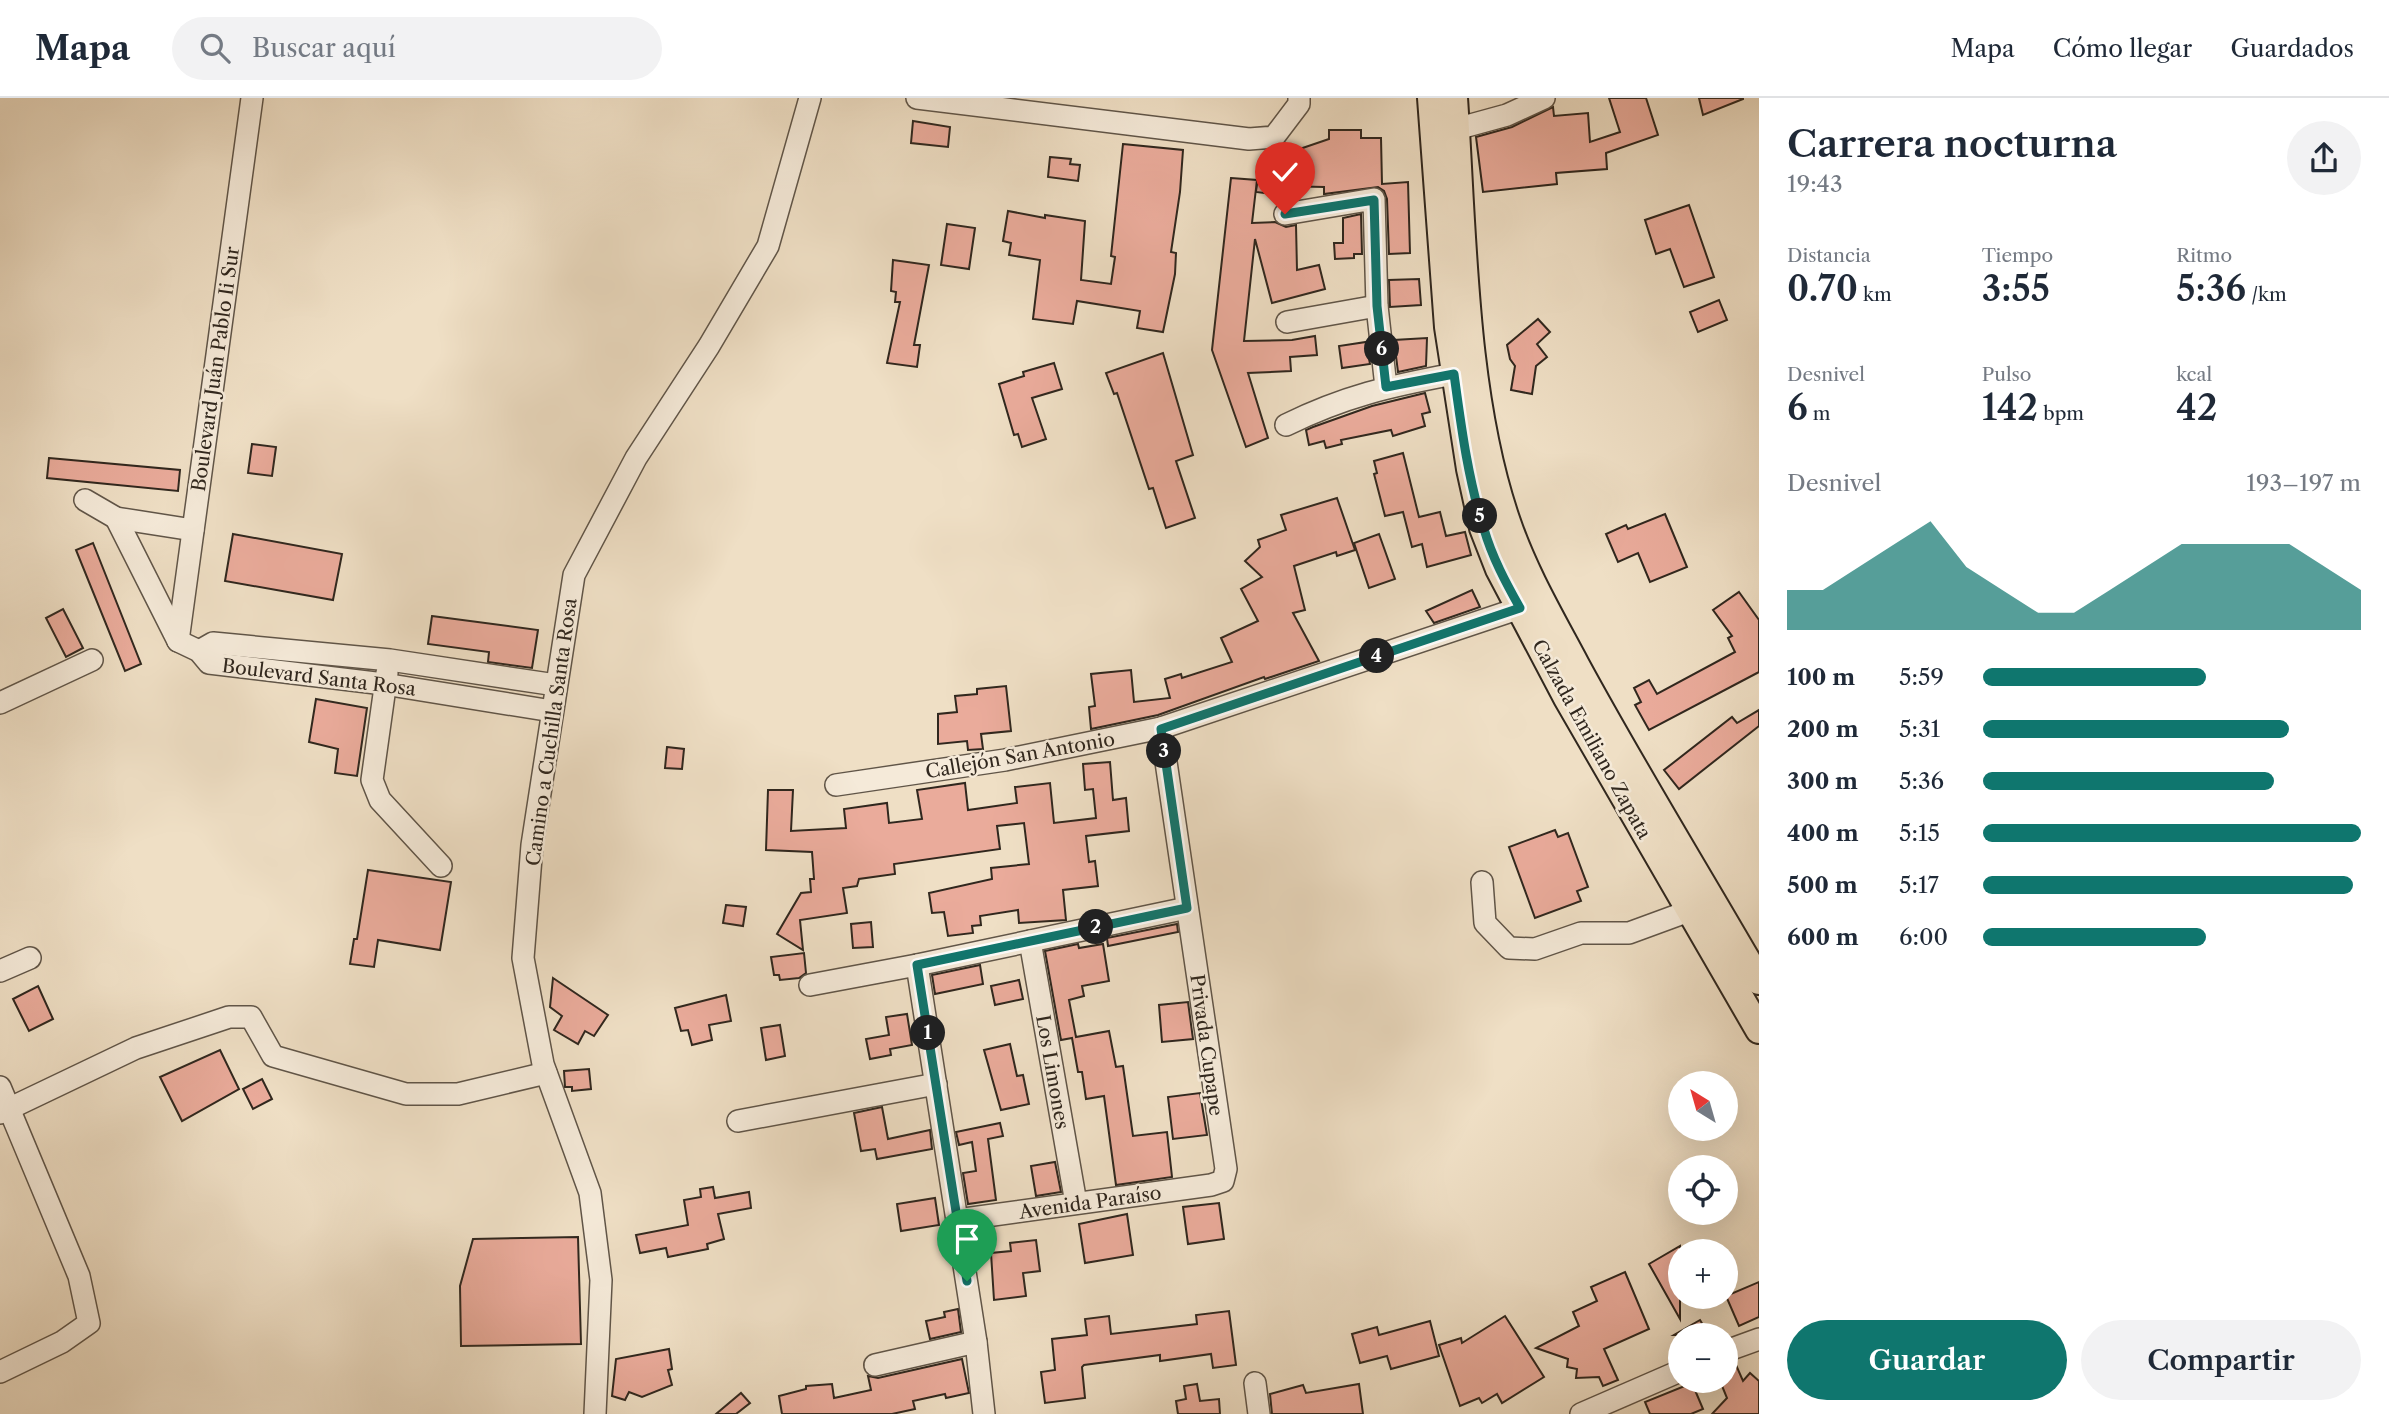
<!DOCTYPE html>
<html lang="es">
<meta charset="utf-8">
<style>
:root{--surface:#fff;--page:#f2f2f3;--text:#1f2937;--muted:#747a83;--line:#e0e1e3;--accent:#0f766e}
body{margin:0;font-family:"Libre Caslon Text",serif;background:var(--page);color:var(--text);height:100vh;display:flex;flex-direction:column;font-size:26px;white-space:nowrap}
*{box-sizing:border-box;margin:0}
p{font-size:23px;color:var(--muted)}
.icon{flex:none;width:38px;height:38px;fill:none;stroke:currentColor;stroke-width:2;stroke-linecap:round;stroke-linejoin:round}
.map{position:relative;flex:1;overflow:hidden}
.panel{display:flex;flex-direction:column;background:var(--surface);width:630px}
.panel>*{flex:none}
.needle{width:46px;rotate:323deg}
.tools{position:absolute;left:1668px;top:973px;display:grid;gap:14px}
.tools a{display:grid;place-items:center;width:70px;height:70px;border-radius:50%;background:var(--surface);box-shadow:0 7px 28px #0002;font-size:35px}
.pin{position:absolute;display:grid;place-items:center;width:60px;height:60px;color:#fff;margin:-72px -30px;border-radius:50% 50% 50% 0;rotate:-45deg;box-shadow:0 0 7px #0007}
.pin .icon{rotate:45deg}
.km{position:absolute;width:35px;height:35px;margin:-18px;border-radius:50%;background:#222;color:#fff;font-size:19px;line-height:35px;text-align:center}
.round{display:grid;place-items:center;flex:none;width:74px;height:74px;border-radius:37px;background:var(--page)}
.summary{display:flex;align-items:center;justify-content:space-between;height:119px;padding:0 28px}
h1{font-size:38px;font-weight:600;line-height:52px}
.figures{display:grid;grid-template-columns:repeat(3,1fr);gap:10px;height:119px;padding:7px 28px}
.figures div{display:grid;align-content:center}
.figures b{font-size:35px;font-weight:600}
.figures small{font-size:19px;font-weight:400}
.figures p{font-size:19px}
.chart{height:196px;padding:14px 28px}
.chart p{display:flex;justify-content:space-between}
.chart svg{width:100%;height:126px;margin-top:7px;fill:var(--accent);opacity:.7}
.button{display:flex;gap:14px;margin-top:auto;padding:14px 28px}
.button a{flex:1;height:80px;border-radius:42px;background:var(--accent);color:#fff;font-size:28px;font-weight:600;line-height:80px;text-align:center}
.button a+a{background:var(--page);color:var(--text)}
ul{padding:0 28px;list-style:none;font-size:23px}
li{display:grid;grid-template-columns:112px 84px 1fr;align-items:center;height:52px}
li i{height:18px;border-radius:9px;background:var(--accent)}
header{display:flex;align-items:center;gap:42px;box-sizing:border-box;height:98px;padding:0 35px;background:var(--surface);border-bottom:2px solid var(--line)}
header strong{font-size:33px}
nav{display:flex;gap:38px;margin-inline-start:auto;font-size:24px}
.search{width:490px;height:63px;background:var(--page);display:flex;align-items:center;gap:18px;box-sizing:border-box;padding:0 24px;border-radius:38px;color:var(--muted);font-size:26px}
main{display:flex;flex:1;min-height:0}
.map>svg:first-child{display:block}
</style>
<header>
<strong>Mapa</strong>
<div class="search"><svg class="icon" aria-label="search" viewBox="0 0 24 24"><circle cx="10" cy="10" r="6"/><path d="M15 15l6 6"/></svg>Buscar aquí</div>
<nav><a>Mapa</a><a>Cómo llegar</a><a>Guardados</a></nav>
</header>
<main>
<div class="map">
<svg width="1759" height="1316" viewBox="0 0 1759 1316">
<rect width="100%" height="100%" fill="#efdfc5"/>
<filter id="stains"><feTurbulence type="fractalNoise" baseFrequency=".00286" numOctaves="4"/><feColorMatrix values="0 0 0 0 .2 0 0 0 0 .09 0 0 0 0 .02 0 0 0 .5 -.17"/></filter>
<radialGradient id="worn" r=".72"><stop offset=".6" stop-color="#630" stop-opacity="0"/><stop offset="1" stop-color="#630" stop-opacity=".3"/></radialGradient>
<g fill="#eaab9b" stroke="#30271e" stroke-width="2">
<path d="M1609,0H1646L1658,37L1606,55L1607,71L1556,75L1557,86L1483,94L1476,39L1512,29L1553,9L1554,18L1588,15L1590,44L1620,34Z"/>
<path d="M1699,0H1743V1L1703,17Z"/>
<path d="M913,23L950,29L948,49L911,45Z"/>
<path d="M1329,32H1361V40H1381L1382,86L1408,84L1410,155L1389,156L1387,101L1384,93L1378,89L1324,96V89L1280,88L1279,97L1256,94L1260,60L1286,63L1285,56L1329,41Z"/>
<path d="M1123,46L1183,52L1180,94L1171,154L1176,155L1175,176L1163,234L1137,230L1140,213L1077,203L1073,226L1033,221L1040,162L1009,157L1011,145L1003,143L1008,113L1045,120V117L1085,123L1081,182L1111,186L1115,159L1111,158Z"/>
<path d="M1050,59L1071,61L1070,66L1080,67L1078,83L1048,79Z"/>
<path d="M1231,80L1257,82L1252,125L1275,124L1286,129L1296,127L1297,172L1319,167L1325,191L1272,205L1255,141L1244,243L1292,242L1315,238L1317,257L1290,259L1291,273L1248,275L1268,340L1246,349L1212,252Z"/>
<path d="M1689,107L1714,179L1684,189L1670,151L1656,156L1645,122Z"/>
<path d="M1361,116L1362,156H1354V160L1335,161L1334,145H1343V120Z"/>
<path d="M947,126L975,130L969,171L941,167Z"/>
<path d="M893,162L929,167L914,247H920L917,269L887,265L900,204H895L896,194L891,193Z"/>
<path d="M1419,181L1421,207L1390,209L1389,182Z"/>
<path d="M1719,202L1727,222L1698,234L1690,214Z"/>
<path d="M1538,221L1550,234L1537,246L1547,259L1536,268L1532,296L1511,292L1515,268L1510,261L1507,247Z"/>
<path d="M1427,240L1426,268L1398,274L1394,242Z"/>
<path d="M1366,244L1370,266L1342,270L1339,248Z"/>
<path d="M1163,255L1193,357L1176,363L1195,420L1166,430L1153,390L1149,391L1117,295L1114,296L1106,275Z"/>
<path d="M1054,265L1062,291L1032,300L1046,341L1022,349L1018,336L1014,337L999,286L1024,278L1023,274Z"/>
<path d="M1425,295L1430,314L1422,316L1425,328L1393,338L1391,332L1341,342L1342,346L1326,350L1324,343L1309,347L1306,332L1313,329L1372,308Z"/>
<path d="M252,346L276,349L272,378L248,375Z"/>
<path d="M1403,355L1419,419L1440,414L1446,438L1465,434L1471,457L1427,469L1422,446L1412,449L1403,414L1385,418L1374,376L1377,375L1374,363Z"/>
<path d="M49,360L180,372L178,393L47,380Z"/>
<path d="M1337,400L1355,452L1337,458L1336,454L1294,468L1305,512L1293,515L1319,563L1265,581L1264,579L1158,617L1091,631L1089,609L1095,608L1091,576L1131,572L1134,604L1170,600L1165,581L1181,576L1182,580L1232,564L1221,540L1258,523L1241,491L1262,479L1245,463L1260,449L1258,442L1286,432L1281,417Z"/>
<path d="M1665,416L1687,469L1650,484L1638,455L1618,464L1606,436L1626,427L1628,431Z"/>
<path d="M233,436L342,456L333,502L225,483Z"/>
<path d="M1379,436L1395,481L1369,490L1354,445Z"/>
<path d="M93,445L141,566L125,573L76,452Z"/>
<path d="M1472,492L1480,509L1434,525L1426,513Z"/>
<path d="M1739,494L1759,522V574L1649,632L1635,607L1641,604L1634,590L1649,582L1657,596L1735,554L1728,540L1732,538L1713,512Z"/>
<path d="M63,511L83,550L66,559L46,520Z"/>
<path d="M432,518L538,532L532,570L488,564L489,554L428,546Z"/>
<path d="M1006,588L1011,633L981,636L983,651L968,652L967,643L938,646V616L957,614L955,598L977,596V591Z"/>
<path d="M316,601L367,610L357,678L335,675L338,651L309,644Z"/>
<path d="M1759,612V628L1679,691L1664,672L1732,619L1737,625Z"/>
<path d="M667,649L684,651L682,671L665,670Z"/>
<path d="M1110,664L1113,702L1126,700L1129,733L1086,738L1089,764L1095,763L1098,788L1063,792L1066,822L1019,825L1018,812L980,818L981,827L972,828L973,835L948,838L944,814L932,815L929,795L992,781L991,770L1029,766L1024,725L997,728L1000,751L894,766L895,776L859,781L857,788L843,790L847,815L800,822L803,852L777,836L801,795L811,794L810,781H814L812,754L766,752L768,692H793L791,733L846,730L844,711L887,705L889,725L922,721L917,692L965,685L968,712L1017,705L1015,689L1050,685L1054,725L1096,720L1093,691L1085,692L1083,666Z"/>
<path d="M1555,732L1558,739L1568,735L1588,789L1577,793L1581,803L1535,820L1509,749Z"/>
<path d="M368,772L451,784L440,852L378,842L374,869L350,866L354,841H357Z"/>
<path d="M726,807L746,809L743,828L723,825Z"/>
<path d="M871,824L873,849L853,850L851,826Z"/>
<path d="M1177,826L1178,834L1108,848L1107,840Z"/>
<path d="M1078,846L1079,850L1103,846L1109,883L1082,888L1084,898L1069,902L1076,939L1109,933L1116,969L1123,968L1133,1038L1167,1034L1172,1079L1116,1087L1104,998L1086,1001L1082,974H1078L1072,940L1061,942L1045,853Z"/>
<path d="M804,855L806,875L799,880L780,882L779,877H774L771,859Z"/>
<path d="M980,867L983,886L935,896L932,877Z"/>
<path d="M553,880L608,917L594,938L585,933L578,946L554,932L562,918L550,909Z"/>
<path d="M1019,882L1023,901L995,907L991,888Z"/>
<path d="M38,888L53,921L29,933L13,901Z"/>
<path d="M726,897L731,923L709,927L712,942L692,947L688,932L681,933L675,910Z"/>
<path d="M1188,904L1193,941L1162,944L1159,907Z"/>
<path d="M907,916L912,947L890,951L891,957L870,961L866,941L889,937L886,919Z"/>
<path d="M780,927L785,958L766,962L761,930Z"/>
<path d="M1010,946L1017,978L1023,977L1029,1006L1001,1012L984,952Z"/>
<path d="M220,952L239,991L182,1023L160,979Z"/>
<path d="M589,971L591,991L572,993V989H565L564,973Z"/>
<path d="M262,981L272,1001L253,1011L243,991Z"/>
<path d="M1200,995L1207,1037L1173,1041L1168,999Z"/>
<path d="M882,1009L888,1041L930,1032L932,1051L877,1061L875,1051L861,1053L854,1015Z"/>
<path d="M1000,1025L1003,1038L988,1041L996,1102L968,1106L963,1075L976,1073L972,1044L959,1047L956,1034Z"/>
<path d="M1055,1064L1061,1094L1036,1098L1031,1068Z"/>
<path d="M713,1089L715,1100L749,1094L751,1110L718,1116L724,1141L707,1146L708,1151L668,1159L666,1150L640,1155L636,1137L688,1127L684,1102L701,1099L700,1091Z"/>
<path d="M935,1100L939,1127L901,1133L897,1106Z"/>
<path d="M1219,1105L1224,1141L1188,1146L1183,1109Z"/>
<path d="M1127,1116L1133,1157L1085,1165L1079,1126Z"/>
<path d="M578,1139L581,1246L461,1248L460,1188L473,1141Z"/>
<path d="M1036,1142L1040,1173L1023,1175L1026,1198L994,1202L991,1155L1011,1153L1010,1145Z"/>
<path d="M1680,1148V1221L1649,1166Z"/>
<path d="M1625,1174L1649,1231L1604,1251L1618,1282L1603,1288L1599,1279L1576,1280L1577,1271L1567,1269L1568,1261L1536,1250L1579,1228L1573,1214L1597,1203L1591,1189Z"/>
<path d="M1759,1184V1219L1739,1228L1726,1198Z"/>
<path d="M958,1211L961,1234L930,1241L926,1223L945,1219L944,1214Z"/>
<path d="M1229,1213L1236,1267L1213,1270L1211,1256L1160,1263V1257L1084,1267L1082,1269L1085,1300L1045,1305L1041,1274L1055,1272L1052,1241L1087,1237L1085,1221L1109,1218L1111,1236L1197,1226L1196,1217Z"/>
<path d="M1505,1218L1544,1279L1502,1305L1497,1296L1482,1305L1479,1300L1460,1308L1439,1247L1461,1240L1462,1245Z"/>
<path d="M1700,1222L1709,1237H1674Z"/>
<path d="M1430,1223L1439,1258L1391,1271L1387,1258L1360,1265L1352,1236L1377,1229L1379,1237Z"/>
<path d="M669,1251L672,1271L668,1272L672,1287L642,1299L629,1294L625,1302L612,1298L616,1261Z"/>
<path d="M962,1261L969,1295L946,1300L945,1296L913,1303L915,1311L892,1316H782L779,1298L806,1291V1288L832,1286L834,1300L871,1292L868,1278L878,1280Z"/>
<path d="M1736,1267L1743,1283L1750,1275L1759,1283V1316H1712L1727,1300L1720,1283H1726V1271Z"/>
<path d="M1692,1285L1703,1311L1691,1316H1650L1645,1304Z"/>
<path d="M1197,1286L1200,1303L1219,1301L1220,1316H1178L1176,1303L1186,1301L1184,1288Z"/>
<path d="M1359,1286L1363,1316H1272L1270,1296L1303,1287L1306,1295Z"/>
<path d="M741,1295L750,1305L736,1316H716Z"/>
</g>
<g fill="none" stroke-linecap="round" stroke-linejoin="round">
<defs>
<g id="minor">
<path d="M917,0L1249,41L1274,39L1299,6V0"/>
<path d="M1456,31L1507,17L1544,0"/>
<path d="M1285,116L1374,101L1377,208L1386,289"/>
<path d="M1287,224L1377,208"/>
<path d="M1286,327C1345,298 1390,288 1454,276"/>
<path d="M85,402L116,420L193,432"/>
<path d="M116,420L178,543L199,553L209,565L384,586L552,613"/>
<path d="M178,543L252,0"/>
<path d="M199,553L213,545L390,562L556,587"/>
<path d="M387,575L372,682L380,702L441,768"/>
<path d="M0,605L92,562"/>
<path d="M836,687L1005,662L1161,630L1520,510"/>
<path d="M1482,784L1485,825L1509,850L1535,851L1581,835H1629L1689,813"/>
<path d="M1030,843L1076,1105"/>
<path d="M917,867L976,1244L984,1316"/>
<path d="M0,873L30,860"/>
<path d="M810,887L917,867L1187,810"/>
<path d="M0,989L79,1178L89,1225L62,1244L0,1274"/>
<path d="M0,1015L136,950L229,919H251L273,958L406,996H458L546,975"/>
<path d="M738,1023L936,986"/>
<path d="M957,1122L1211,1087L1223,1083L1226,1071L1161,630"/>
<path d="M1726,1253L1759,1241"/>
<path d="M875,1267L976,1244"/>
<path d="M1255,1285L1259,1316"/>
<path d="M595,1316L601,1182L590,1095L543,966L523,860L532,747L574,477L636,360L709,248L768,148L810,0"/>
<path d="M1581,1316L1680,1273"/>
</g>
<g id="major">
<path d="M1431,0L1448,229L1470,371L1483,430L1499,471L1567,600L1759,932"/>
<path d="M1454,0C1463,133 1463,298 1507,424C1524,474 1551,520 1576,567C1634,674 1698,777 1759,883"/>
</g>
</defs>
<use href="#minor" stroke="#605548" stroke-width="24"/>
<use href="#major" stroke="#30271e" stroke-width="30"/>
<use href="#minor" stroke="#f5ead9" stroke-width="21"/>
<use href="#major" stroke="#efdfc5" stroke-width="26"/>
</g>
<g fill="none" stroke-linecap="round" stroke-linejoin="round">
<defs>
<path id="route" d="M967,1183L917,867L1187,810L1161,631L1520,510C1506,485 1492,459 1484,431C1468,382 1461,327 1454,276L1386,289L1377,208L1374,102L1285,116"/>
</defs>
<use href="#route" stroke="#fff" stroke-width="14"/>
<use href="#route" stroke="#0f766e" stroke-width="9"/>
</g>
<g text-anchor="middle" stroke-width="5" stroke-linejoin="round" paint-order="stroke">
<g font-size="19" fill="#30271e" stroke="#f5ead9">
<text transform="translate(215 271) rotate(-82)" y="7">Boulevard Juán Pablo Ii Sur</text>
<text transform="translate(319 579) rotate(7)" y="7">Boulevard Santa Rosa</text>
<text transform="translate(551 634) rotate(-82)" y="7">Camino a Cuchilla Santa Rosa</text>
<text transform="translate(1592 641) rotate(61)" y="7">Calzada Emiliano Zapata</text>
<text transform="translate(1020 657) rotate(-10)" y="7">Callejón San Antonio</text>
<text transform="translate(1207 947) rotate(82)" y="7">Privada Cupape</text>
<text transform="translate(1053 974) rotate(80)" y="7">Los Limones</text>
<text transform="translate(1090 1104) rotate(-8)" y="7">Avenida Paraíso</text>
</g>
</g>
<rect width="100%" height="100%" filter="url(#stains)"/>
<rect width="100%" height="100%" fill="url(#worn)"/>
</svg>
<div class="tools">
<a><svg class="needle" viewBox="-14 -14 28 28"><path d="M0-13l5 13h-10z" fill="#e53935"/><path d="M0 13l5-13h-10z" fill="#747a83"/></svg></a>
<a><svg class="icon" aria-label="locate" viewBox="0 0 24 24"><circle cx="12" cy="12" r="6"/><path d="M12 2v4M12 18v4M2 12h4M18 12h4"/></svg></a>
<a>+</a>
<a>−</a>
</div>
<div class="pin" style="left:967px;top:1183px;background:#1e9e55"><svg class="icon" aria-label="arrive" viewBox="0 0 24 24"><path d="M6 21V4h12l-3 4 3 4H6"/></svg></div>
<div class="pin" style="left:1285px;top:116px;background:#d93025"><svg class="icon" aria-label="check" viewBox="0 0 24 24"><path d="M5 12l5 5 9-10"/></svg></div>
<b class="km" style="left:928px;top:935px">1</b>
<b class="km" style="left:1096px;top:829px">2</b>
<b class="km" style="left:1164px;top:653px">3</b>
<b class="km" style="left:1377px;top:558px">4</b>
<b class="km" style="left:1480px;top:418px">5</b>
<b class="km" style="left:1382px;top:251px">6</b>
</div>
<section class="panel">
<div class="summary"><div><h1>Carrera nocturna</h1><p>19:43</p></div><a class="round"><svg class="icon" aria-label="share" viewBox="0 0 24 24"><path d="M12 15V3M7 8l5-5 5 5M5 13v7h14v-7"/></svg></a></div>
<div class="figures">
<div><p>Distancia</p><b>0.70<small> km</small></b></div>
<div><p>Tiempo</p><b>3:55</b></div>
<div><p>Ritmo</p><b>5:36<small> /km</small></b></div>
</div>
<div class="figures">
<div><p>Desnivel</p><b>6<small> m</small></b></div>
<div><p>Pulso</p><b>142<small> bpm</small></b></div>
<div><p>kcal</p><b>42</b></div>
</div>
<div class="chart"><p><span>Desnivel</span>193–197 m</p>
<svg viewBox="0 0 160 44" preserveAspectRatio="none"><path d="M0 44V30L10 30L20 22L30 14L40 6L50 22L60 30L70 38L80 38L90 30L100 22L110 14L120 14L130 14L140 14L150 22L160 30V44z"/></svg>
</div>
<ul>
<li><b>100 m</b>5:59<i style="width:59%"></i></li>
<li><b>200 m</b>5:31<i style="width:81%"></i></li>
<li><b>300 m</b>5:36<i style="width:77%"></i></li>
<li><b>400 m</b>5:15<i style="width:100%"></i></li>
<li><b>500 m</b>5:17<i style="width:98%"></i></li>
<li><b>600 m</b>6:00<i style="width:59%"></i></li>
</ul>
<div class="button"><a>Guardar</a><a>Compartir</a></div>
</section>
</main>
